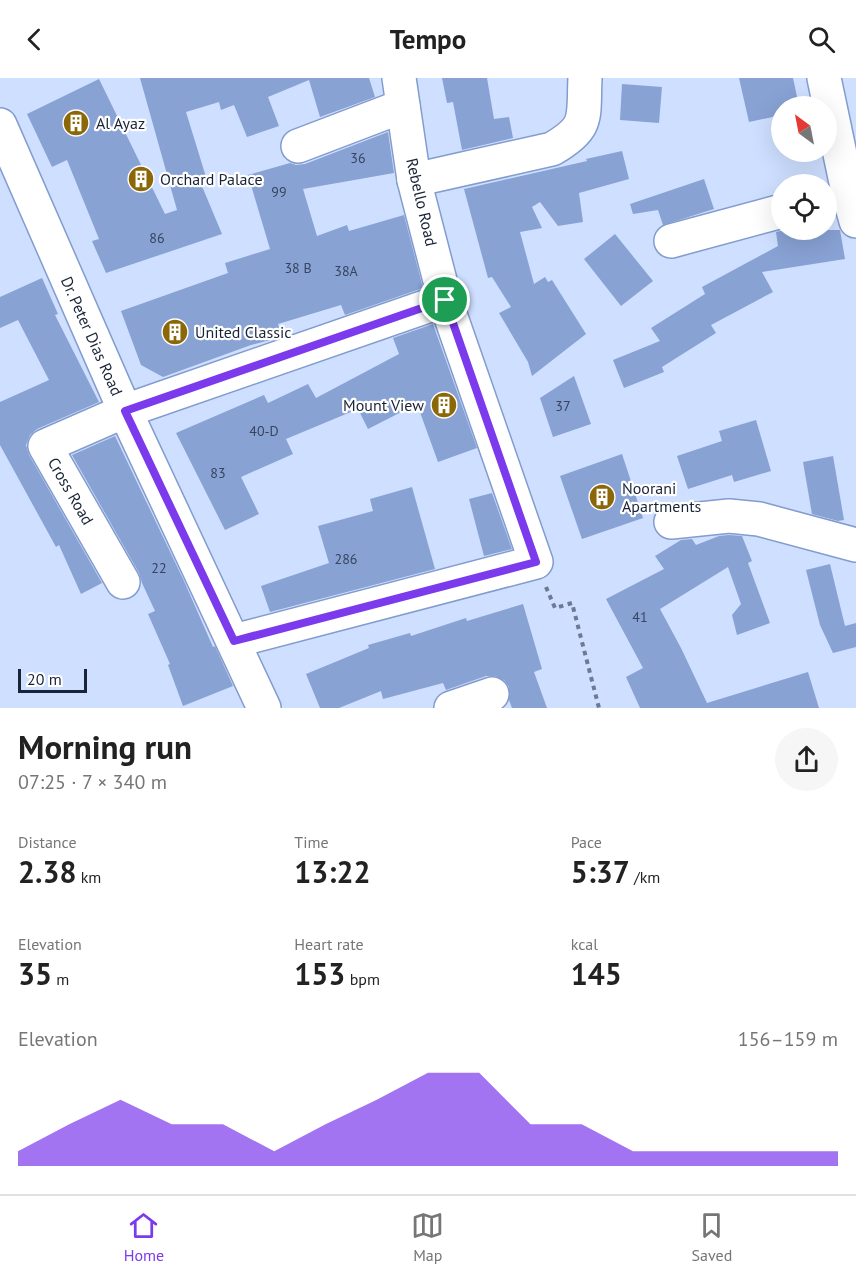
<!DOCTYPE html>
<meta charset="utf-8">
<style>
:root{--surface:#fff;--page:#f6f6f6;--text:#222;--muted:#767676;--line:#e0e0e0;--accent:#7c3aed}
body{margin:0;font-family:"PT Sans",sans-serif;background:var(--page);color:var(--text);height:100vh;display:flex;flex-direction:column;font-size:22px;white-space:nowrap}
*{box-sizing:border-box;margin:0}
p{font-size:20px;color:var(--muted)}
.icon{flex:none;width:33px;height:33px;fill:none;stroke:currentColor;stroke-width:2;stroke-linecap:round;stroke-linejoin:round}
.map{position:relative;height:630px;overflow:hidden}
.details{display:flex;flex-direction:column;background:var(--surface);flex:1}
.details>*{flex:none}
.needle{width:39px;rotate:328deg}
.tools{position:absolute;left:771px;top:18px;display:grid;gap:12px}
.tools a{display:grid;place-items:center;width:66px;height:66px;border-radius:50%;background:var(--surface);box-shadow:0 6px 24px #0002;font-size:30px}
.scale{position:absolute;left:18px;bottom:15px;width:69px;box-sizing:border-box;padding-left:6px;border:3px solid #1a2438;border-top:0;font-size:16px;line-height:21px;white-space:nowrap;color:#1a2438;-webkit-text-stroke:4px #fff;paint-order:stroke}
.pin{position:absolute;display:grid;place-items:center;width:51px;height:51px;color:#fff;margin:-26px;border:3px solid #fff;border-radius:50%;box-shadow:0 2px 6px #0007}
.round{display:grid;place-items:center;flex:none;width:63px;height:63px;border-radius:32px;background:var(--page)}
.headline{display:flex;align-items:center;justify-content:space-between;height:102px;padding:0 18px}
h1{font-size:33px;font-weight:700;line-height:45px}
.figures{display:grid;grid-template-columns:repeat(3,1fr);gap:9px;height:102px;padding:6px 18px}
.figures div{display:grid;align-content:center}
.figures b{font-size:30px;font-weight:700}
.figures small{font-size:16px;font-weight:400}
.figures p{font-size:16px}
.chart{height:168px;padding:12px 18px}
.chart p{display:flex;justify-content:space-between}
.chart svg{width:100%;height:108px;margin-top:6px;fill:var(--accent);opacity:.7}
header{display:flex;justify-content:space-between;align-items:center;height:78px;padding:0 18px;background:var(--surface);font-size:27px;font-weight:700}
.menu{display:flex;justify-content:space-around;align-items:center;height:84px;border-top:2px solid var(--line);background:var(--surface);font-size:16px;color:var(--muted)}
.menu a{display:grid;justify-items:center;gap:3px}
.menu .active{color:var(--accent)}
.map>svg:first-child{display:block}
</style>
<header><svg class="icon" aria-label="back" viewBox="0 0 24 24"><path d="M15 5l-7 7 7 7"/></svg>Tempo<svg class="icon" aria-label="search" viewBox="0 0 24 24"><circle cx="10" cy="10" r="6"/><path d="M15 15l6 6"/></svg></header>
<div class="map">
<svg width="856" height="630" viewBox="0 0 856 630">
<rect width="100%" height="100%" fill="#cedfff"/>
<g fill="#88a2d4">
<path d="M140,0H369L375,19L320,39L309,2L268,19L279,48L247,59L234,27L221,32L219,24L186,34L206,99L199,101L222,156L106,195L92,163L99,161L67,82L52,89L27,36L99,1L165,136L177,132Z"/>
<path d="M442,0H487L494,41L509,39L513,60L462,72L453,24L447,25Z"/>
<path d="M739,0H793L799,28H782V37L749,44Z"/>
<path d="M622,6L662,9L659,45L620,42Z"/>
<path d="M388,54L394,95L303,111L317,158L347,147L349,153L404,137L423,210L345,237L341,227L278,246L282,259L251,267L163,299L141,287L121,233L228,195L225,185L270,171L248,97L290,85L296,87L305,86Z"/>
<path d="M622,73L629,101L579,115L583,144L558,148L540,124L532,129L542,150L520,154L534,206L545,199L548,204L552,202L586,256L532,298L528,284L499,235L511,229L492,199L488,200L464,111L587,83L586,81Z"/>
<path d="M704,101L714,131L663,147L658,132L633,136L630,126Z"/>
<path d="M785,152H840L845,181L762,194L773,214L711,247L716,255L662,289L664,294L624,310L613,282L660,263L651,250L705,216L702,209L778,168L776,154Z"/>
<path d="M615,156L653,203L621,228L584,181Z"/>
<path d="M42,200L58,236L55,237L99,324L37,351L30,357L26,367L29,377L102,505L81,516L59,467L56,469L0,367V324L49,302L18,242L0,250V219Z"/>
<path d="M433,246L477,370L438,384L417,326L368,351L358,331L286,361L293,376L241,399L259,436L225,452L176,355L264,317L268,325L308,306L316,320L399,276L393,260Z"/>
<path d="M574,298L591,346L553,359L540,320Z"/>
<path d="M756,342L771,393L734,404L732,397L688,411L677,378L722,363L719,353Z"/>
<path d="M115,358L184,503L213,569L215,568L233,608L183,628L168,587L170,586L148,536L155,533L142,505L139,495L72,377Z"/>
<path d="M622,376L643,440L582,461L560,398Z"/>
<path d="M833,378L844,442L838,443L812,436L803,384Z"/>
<path d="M412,409L435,491L270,534L261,508L329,485L318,448L373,433L370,421Z"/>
<path d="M492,415L512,471L484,478L469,421Z"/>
<path d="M729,457L742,458L752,483L748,485L770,545L737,557L732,537L741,526L728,489L660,531L681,570L707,625L808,594L819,630H640L626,599L643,590L606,521L664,491L655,478L681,462L692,461L696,467L719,458Z"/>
<path d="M830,486L845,548L856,545V569L833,575L820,547L806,492Z"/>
<path d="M523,526L542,591L534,594L547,630H512L509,622V609L504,602L495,598H486L446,612L443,605L383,621L381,613L339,630H320L306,596L369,570L368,567L410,555L411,558L466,540L467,543Z"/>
</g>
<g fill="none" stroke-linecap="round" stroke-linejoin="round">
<defs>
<g id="minor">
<path d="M824,0L848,114L856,143"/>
<path d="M0,47L125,333L264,630"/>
<path d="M298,68L403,28"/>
<path d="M414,102L552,71C590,49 583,40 585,0"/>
<path d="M671,163L782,133"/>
<path d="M671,444L729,438L759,441L856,467"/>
<path d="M123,504L45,368L125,333L445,222"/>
<path d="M234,563L536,484L445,222L414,102L399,0"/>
<path d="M451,630L492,616"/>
</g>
</defs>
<use href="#minor" stroke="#829cce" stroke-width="36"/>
<path stroke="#6d7a94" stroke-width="4" stroke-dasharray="4.5 4.5" stroke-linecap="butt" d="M546,509L555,530L572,525L599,630"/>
<use href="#minor" stroke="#fff" stroke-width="33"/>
</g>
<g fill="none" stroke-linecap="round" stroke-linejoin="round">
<defs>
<path id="route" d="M445,222L536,484L234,563L125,333Z"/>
</defs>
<use href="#route" stroke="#fff" stroke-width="12"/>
<use href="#route" stroke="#7c3aed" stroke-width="8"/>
</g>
<defs>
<symbol id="building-disc" viewBox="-11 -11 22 22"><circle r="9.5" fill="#8c6707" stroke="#fff"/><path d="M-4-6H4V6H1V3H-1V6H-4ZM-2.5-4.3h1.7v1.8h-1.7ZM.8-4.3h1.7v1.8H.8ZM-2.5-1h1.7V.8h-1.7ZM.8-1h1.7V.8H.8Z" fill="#fff"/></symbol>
</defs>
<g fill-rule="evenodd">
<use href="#building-disc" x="61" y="30" width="30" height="30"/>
<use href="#building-disc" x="126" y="86" width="30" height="30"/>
<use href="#building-disc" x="160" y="239" width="30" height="30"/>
<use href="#building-disc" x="429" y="312" width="30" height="30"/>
<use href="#building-disc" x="587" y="404" width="30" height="30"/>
</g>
<g text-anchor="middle" stroke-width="4.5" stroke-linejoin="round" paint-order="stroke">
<g font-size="14" fill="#36445f">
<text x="358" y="85">36</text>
<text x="279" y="119">99</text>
<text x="157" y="165">86</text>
<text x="298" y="195">38 B</text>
<text x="346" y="198">38A</text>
<text x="563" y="333">37</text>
<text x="264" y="358">40-D</text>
<text x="218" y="400">83</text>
<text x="346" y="486">286</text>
<text x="159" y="495">22</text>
<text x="640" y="544">41</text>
</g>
<g font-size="16" fill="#1a2438" stroke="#fff" text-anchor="start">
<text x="96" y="51">Al Ayaz</text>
<text x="160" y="107">Orchard Palace</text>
<text x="195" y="260">United Classic</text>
<text x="424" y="333" text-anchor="end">Mount View</text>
<text x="622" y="416">Noorani<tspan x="622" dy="18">Apartments</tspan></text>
</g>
<g font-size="16" fill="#1a2438" stroke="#fff">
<text transform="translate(422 124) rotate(77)" y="6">Rebello Road</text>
<text transform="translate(92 258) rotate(66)" y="6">Dr. Peter Dias Road</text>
<text transform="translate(71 413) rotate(60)" y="6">Cross Road</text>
</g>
</g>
</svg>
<div class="tools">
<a><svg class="needle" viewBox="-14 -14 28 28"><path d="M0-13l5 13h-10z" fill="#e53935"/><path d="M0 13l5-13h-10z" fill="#767676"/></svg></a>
<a><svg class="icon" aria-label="locate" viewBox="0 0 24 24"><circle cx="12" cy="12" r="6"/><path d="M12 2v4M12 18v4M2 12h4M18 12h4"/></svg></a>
</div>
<div class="scale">20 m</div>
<div class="pin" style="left:445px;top:222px;background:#1e9e55"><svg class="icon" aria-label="arrive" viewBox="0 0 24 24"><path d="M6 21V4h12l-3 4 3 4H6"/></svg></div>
</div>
<section class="details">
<div class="headline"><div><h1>Morning run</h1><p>07:25 · 7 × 340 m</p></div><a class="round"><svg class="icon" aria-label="share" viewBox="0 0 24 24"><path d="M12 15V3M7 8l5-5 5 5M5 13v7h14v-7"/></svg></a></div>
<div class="figures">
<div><p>Distance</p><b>2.38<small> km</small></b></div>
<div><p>Time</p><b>13:22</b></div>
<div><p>Pace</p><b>5:37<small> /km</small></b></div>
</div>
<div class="figures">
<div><p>Elevation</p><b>35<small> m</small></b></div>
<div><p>Heart rate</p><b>153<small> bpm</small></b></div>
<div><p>kcal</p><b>145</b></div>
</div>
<div class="chart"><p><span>Elevation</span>156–159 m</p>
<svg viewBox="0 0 160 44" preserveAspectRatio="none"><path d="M0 44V38L10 27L20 17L30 27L40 27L50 38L60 27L70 17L80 6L90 6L100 27L110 27L120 38L130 38L140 38L150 38L160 38V44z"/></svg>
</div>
</section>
<nav class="menu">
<a class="active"><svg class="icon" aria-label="home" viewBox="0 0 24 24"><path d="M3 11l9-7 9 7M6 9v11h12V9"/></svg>Home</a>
<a><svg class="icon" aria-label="map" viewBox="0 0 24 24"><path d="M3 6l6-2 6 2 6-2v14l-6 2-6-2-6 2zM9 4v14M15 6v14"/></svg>Map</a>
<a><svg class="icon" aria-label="saved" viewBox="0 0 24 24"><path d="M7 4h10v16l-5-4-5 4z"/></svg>Saved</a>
</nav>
